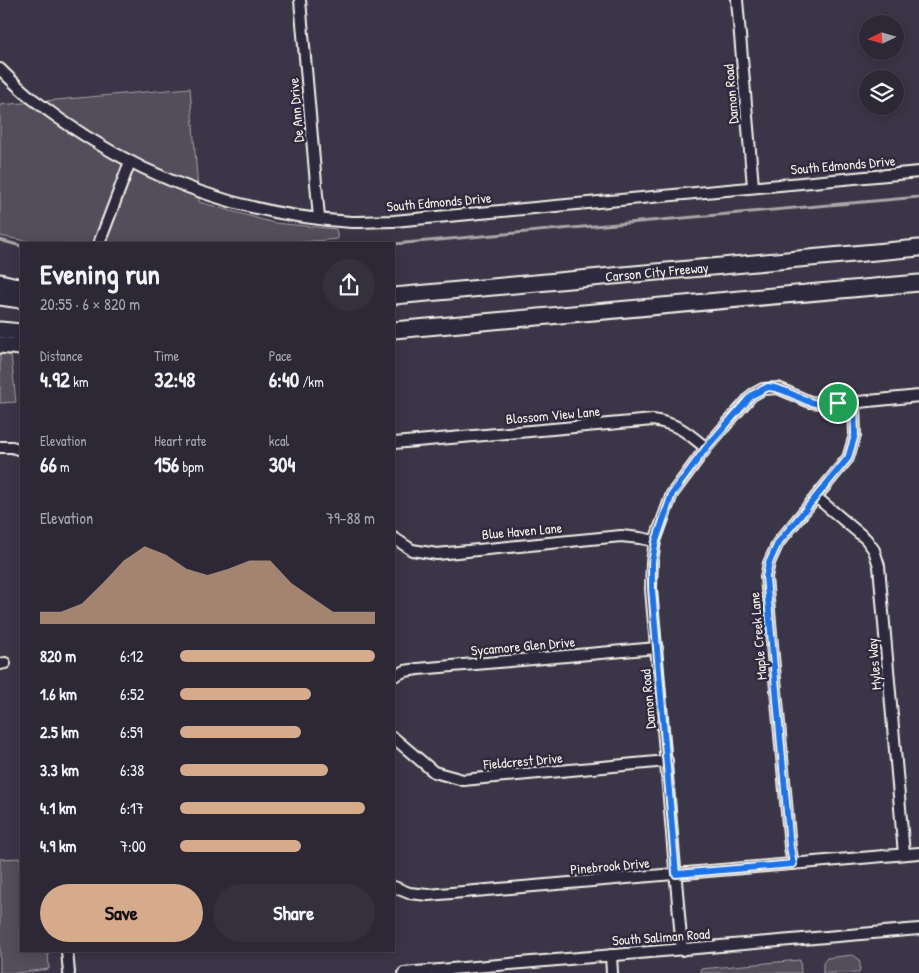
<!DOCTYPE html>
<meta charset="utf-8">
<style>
:root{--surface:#2c2835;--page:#34303d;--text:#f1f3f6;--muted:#a6a6ad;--line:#484450;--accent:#d6ab8b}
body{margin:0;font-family:"Patrick Hand",sans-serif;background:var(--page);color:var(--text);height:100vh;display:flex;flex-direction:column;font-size:19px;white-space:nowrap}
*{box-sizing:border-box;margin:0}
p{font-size:16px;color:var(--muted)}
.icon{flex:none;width:28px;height:28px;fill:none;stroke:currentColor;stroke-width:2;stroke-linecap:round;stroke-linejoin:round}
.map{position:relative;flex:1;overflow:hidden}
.details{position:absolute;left:20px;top:242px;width:375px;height:710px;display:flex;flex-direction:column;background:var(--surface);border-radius:0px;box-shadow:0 2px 12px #0003,0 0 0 1px var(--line)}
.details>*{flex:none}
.needle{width:32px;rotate:265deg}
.controls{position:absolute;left:859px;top:15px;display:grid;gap:10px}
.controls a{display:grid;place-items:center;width:45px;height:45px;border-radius:50%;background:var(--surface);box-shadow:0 2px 12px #0003,0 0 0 1px var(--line);font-size:25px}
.pin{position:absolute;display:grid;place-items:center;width:42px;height:42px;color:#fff;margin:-21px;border:2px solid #fff;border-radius:50%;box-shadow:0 1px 5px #0007}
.round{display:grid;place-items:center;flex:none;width:52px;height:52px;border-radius:26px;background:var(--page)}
.head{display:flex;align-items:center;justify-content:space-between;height:85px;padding:0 20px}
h1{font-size:28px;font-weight:800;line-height:38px}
.figures{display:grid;grid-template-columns:repeat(3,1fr);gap:8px;height:85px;padding:5px 20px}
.figures div{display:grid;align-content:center}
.figures b{font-size:21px;font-weight:800}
.figures small{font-size:14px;font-weight:400}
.figures p{font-size:14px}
.chart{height:140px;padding:10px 20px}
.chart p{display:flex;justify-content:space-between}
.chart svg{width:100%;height:90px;margin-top:5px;fill:var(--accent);opacity:.7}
.primary-button{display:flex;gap:10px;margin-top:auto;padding:10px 20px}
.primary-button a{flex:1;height:58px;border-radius:30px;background:var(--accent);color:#111;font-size:20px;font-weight:800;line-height:58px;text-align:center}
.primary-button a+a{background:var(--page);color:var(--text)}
ul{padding:0 20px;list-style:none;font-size:16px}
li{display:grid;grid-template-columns:80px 60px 1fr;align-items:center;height:38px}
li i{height:12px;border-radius:6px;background:var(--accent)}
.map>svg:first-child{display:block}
</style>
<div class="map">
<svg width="919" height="973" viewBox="0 0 919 973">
<rect width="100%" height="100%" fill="#3b3647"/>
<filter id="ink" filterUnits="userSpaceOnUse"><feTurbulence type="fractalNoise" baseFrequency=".02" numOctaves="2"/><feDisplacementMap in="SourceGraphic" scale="10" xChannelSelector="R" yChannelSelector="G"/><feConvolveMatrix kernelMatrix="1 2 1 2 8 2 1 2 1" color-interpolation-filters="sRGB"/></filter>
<g filter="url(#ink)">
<g fill="#534e5c" stroke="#a4a0a2">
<path d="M190,88L199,202L274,223L336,229L338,239L277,244H43L0,236V105Z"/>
<path d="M0,354L11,355L16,402L0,403Z"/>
<path d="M21,858V951H48L49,969L16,973H0V859Z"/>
<path d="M852,955C861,958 861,965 859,973H823V963L827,958Z"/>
<path d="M800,960L801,973H701L700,969Z"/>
</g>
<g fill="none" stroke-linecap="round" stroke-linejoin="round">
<g stroke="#aaa6a7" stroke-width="3">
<path d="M0,240L21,246"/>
<path d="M394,244L919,197"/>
</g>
<defs>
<g id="minor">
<path d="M300,0L319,218"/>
<path d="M737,0L753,186"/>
<path d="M0,69C11,80 22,91 34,100C127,172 234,215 352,222C366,222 380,221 394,221L919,172"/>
<path d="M100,241L130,162"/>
<path d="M394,443L653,420C680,425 685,431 706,448"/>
<path d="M0,447H12L21,450"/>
<path d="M816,497L866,539L874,550L879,566L904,854"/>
<path d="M394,538L412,550L437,554L621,536L640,538L655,541"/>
<path d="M0,664L5,663"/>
<path d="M394,676L405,671L418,669L657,648"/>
<path d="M394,738L434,772L463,780L667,761"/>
<path d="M793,864L790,847L766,577L769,563L778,543L848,458L855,435L854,403"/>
<path d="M394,887L409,893L428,895L919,853"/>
<path d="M682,950L651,589L652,562L655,541L672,494L706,448L752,395L763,389L778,388L810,402L822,403H849L919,396"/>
<path d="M67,951L69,973"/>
<path d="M611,955L612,973"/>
<path d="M404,973L919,929"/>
</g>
<g id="highway">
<path d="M0,282L21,287"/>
<path id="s1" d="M394,296L919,248"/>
<path d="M0,297L21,300"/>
<path d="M0,330L21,332"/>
<path d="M394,330L919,283"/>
<path d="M0,345L21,347"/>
</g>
</defs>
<use href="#minor" stroke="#f4f1e8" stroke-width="14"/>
<use href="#highway" stroke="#f4f1e8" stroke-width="19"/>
<use href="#minor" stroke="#2f2a3d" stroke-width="10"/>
<use href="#highway" stroke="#2f2a3d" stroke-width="15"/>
</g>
</g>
<g fill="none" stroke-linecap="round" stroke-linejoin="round" filter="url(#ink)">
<defs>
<path id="route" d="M768,387C784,388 795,397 810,402C823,406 840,404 854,403L855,435L848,458L778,543L769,563L766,577L790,847L793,864L676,874L652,589V562L656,541L672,494L706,448L752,395Z"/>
</defs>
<use href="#route" stroke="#fff" stroke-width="10"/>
<use href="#route" stroke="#1a73e8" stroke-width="6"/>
</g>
<g text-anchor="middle" stroke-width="5" stroke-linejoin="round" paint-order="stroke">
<g font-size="14" fill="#f4f1e8" stroke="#2f2a3d">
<text transform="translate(731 94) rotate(-95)" y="5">Damon Road</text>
<text transform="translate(296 110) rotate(-95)" y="5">De Ann Drive</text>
<text transform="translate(843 165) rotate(-5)" y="5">South Edmonds Drive</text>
<text transform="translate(439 202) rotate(-5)" y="5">South Edmonds Drive</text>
<text dy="5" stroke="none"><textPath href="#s1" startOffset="264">Carson City Freeway</textPath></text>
<text transform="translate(553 415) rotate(-5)" y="5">Blossom View Lane</text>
<text transform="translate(522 531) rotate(-5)" y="5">Blue Haven Lane</text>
<text transform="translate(758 636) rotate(-95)" y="5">Maple Creek Lane</text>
<text transform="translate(523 646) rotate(-5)" y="5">Sycamore Glen Drive</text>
<text transform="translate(874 664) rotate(-95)" y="5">Myles Way</text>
<text transform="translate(648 699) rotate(-95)" y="5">Damon Road</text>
<text transform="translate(523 761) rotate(-5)" y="5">Fieldcrest Drive</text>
<text transform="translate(610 866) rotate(-5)" y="5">Pinebrook Drive</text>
<text transform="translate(661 937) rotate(-4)" y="5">South Saliman Road</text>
</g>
</g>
</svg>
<div class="controls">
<a><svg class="needle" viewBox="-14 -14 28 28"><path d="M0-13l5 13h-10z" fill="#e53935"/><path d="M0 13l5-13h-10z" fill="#a6a6ad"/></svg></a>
<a><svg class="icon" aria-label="layers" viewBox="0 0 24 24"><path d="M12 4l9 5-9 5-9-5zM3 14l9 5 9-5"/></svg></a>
</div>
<div class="pin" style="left:838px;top:403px;background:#1e9e55"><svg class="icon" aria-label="arrive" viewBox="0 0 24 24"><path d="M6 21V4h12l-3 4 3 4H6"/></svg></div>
<section class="details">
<div class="head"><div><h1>Evening run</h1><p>20:55 · 6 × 820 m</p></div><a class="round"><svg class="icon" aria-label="share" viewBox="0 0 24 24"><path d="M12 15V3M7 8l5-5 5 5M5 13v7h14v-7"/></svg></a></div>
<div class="figures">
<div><p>Distance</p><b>4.92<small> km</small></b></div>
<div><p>Time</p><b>32:48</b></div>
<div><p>Pace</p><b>6:40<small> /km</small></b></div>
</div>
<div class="figures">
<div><p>Elevation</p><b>66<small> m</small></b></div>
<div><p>Heart rate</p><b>156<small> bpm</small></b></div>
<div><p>kcal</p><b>304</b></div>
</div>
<div class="chart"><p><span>Elevation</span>79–88 m</p>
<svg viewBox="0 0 160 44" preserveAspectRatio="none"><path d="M0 44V38L10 38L20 34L30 24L40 13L50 6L60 10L70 17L80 20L90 17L100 13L110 13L120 24L130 31L140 38L150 38L160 38V44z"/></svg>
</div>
<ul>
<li><b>820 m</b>6:12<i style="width:100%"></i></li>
<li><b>1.6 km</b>6:52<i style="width:67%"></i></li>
<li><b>2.5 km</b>6:59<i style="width:62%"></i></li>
<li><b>3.3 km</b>6:38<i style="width:76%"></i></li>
<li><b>4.1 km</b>6:17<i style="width:95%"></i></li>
<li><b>4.9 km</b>7:00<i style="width:62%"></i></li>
</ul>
<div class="primary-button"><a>Save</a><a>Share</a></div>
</section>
</div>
